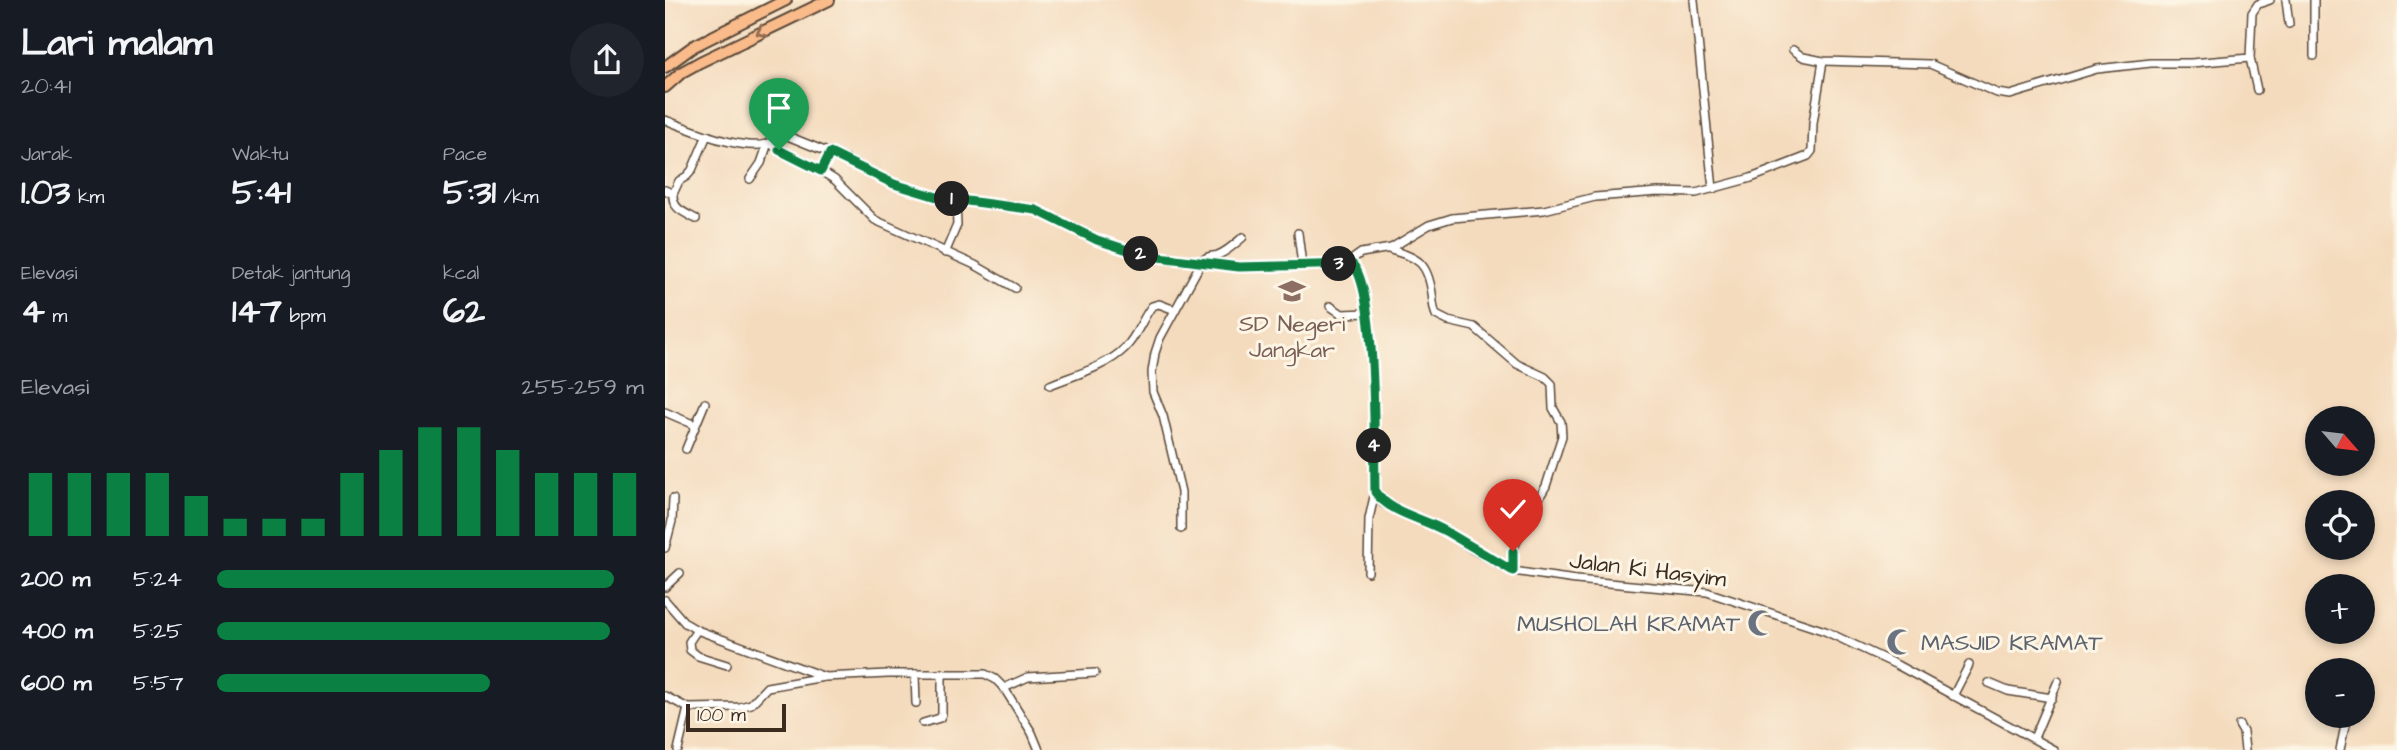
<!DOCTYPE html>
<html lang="id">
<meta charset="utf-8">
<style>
:root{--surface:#171b24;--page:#20242c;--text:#f1f3f6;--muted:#9ea1a6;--accent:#0b8043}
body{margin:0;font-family:"Architects Daughter",sans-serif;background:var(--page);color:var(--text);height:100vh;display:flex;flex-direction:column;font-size:26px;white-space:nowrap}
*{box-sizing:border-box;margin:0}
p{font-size:23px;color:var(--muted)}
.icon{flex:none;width:38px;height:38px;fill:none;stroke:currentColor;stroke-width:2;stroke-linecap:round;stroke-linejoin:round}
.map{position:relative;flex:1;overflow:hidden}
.sheet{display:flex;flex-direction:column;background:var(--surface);width:665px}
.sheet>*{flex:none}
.needle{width:46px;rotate:118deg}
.buttons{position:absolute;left:1640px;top:406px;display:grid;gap:14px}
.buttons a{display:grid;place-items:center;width:70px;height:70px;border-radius:50%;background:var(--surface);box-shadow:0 4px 10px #0003;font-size:35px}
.scale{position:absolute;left:21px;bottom:18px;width:100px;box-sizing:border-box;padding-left:7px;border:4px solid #3b2a1e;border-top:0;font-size:19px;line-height:24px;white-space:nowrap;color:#3b2a1e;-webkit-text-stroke:5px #fcf5e5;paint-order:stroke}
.pin{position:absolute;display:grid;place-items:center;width:60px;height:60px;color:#fff;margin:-72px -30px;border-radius:50% 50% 50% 0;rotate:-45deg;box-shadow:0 0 7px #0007}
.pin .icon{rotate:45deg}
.km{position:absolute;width:35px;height:35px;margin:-18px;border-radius:50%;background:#222;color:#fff;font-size:19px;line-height:35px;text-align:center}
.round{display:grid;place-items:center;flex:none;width:74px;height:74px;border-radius:37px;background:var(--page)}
.summary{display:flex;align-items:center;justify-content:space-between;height:119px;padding:0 21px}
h1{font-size:38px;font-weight:700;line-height:52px}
.stats{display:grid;grid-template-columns:repeat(3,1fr);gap:10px;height:119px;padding:7px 21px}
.stats div{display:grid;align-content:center}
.stats b{font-size:35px;font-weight:700}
.stats small{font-size:19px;font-weight:400}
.stats p{font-size:19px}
.chart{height:196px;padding:14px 21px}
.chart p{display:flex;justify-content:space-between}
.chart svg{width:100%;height:126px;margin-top:7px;stroke:var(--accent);stroke-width:6}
ul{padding:0 21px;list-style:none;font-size:23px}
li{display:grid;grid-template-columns:112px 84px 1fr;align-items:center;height:52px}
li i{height:18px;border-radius:9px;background:var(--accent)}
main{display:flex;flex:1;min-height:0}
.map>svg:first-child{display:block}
</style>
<main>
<section class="sheet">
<div class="summary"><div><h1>Lari malam</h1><p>20:41</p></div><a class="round"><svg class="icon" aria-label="share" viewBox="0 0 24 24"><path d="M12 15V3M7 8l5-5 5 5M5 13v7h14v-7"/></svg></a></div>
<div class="stats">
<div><p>Jarak</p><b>1.03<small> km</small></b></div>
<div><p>Waktu</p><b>5:41</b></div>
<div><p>Pace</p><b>5:31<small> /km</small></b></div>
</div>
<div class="stats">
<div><p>Elevasi</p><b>4<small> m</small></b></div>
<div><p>Detak jantung</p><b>147<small> bpm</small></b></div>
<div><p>kcal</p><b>62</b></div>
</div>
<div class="chart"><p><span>Elevasi</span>255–259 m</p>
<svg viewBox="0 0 160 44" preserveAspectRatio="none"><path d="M5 44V22M15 44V22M25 44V22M35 44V22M45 44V30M55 44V38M65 44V38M75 44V38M85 44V22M95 44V14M105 44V6M115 44V6M125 44V14M135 44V22M145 44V22M155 44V22"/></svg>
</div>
<ul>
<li><b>200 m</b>5:24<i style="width:93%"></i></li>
<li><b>400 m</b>5:25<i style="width:92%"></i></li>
<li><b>600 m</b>5:57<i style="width:64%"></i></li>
</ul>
</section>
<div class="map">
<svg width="1732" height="750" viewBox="0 0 1732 750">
<rect width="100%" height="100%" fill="#fcf5e5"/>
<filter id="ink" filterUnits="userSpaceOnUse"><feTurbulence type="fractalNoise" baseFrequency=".0143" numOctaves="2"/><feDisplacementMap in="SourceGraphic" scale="14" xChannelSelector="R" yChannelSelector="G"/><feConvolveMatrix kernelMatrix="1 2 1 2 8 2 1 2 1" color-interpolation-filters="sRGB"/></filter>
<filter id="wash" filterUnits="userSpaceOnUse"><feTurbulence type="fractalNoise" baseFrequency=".00686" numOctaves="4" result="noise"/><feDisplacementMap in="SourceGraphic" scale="28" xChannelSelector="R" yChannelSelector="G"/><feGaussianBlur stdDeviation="1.57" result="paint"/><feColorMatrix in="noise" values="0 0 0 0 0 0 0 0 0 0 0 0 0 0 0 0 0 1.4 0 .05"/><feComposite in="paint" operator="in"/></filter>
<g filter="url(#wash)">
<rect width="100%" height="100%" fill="#f4dbbe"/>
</g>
<g filter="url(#ink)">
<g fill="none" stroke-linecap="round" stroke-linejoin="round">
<defs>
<g id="minor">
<path d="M1029,0L1048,189"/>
<path d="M1621,0L1624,24"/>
<path d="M1128,50L1138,57L1158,61L1265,64L1332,93L1345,95L1432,69L1486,63H1526L1585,58L1587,13L1593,4L1605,0"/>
<path d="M1649,56V0"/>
<path d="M1585,58L1592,90"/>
<path d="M0,120C25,129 75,151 101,144C108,142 113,137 120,135L182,160L229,184L272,197L371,210L432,240L478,255L574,267L687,264C712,286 709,452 710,492L718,503L781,531L807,549L848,571L911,580L1042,592L1160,631L1232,665L1389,750"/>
<path d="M165,153L156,171L170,180L210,220L310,265L350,288"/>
<path d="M85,179L96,163L103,143L156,171"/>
<path d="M0,190L8,194C7,209 19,212 31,219"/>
<path d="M8,194L14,181L22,176L27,170L42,135"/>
<path d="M633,233L637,265"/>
<path d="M723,249C752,258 762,260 767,293C768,301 768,308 771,315L783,321L809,327L852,364L880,377L887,384L888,408L896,422L897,436L881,486L862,519L848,550V571"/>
<path d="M280,253L292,225L291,200"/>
<path d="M687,264L689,258L696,253L726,248L764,225L787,218L879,210L930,197L993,192L1031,193L1086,178L1143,156L1147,151L1148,123L1158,61"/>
<path d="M665,306L677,314L703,313"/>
<path d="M385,385C409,375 441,367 460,348C472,336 477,319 487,306L494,304L510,310"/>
<path d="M0,412L30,425"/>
<path d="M21,449L40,403"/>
<path d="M516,529V492L498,416L488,392L487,372L490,353L495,338L537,261C543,255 546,257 553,255C563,251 570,244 578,237"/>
<path d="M0,548L7,521L8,499"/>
<path d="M703,572L704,519L710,492"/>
<path d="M0,587L15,573"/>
<path d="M0,600L20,623L32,630L160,677L223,674H320L330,679L339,688L367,733L374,750"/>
<path d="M32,630L24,642L25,650L33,656L62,665"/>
<path d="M250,674L251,703"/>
<path d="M1324,683L1343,691L1387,698"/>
<path d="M339,688L363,677L430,673"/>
<path d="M0,696L23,708L75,707L86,704L102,687L159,677"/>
<path d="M1288,696L1304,665"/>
<path d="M258,723L275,718L277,714V673"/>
<path d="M1574,725L1578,732L1580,750"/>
<path d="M1369,738L1393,681"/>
<path d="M13,750L23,708"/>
<path d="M1675,750L1682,716"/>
</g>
<g id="trunk">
<path d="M0,67L29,46L121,0"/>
<path d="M0,87L17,72L35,62L164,0"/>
</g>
</defs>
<use href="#minor" stroke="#574536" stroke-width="10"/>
<use href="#trunk" stroke="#574536" stroke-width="14"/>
<use href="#minor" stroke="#fff" stroke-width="7"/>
<use href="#trunk" stroke="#fabb8b" stroke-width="10"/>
</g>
<defs><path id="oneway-chevron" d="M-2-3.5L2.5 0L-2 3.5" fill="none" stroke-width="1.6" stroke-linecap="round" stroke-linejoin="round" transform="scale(1.75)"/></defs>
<use stroke="#916b4f" href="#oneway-chevron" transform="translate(96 32) rotate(154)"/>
</g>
<g fill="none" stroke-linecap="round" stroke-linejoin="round" filter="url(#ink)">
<defs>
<path id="route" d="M114,150L156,171L165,153L229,184L272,197L371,210L432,240L478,255L574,267L687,264C712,286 709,452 710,492C726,514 759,518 782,532C804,545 826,558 848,571V551"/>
</defs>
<use href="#route" stroke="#fff" stroke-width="14"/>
<use href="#route" stroke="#0b8043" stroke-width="9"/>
</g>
<defs>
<symbol id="school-bare" viewBox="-9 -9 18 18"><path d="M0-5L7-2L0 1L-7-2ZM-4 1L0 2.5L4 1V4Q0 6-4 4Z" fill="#8d6e63" stroke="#fcf5e5" stroke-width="2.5" paint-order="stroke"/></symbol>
<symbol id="mosque-bare" viewBox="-9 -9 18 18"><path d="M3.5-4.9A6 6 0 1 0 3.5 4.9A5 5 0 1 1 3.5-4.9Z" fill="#6b7280" stroke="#fcf5e5" stroke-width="2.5" paint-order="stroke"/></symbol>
</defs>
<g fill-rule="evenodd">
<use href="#school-bare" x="608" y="272" width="38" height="38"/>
<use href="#mosque-bare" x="1077" y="604" width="38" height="38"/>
<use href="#mosque-bare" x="1216" y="623" width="38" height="38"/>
</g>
<g text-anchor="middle" stroke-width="6" stroke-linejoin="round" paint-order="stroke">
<g font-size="23" fill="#785e54" stroke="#fcf5e5">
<text x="627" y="331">SD Negeri<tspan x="627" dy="26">Jangkar</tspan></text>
</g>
<g font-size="23" fill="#3b2a1e" stroke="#fcf5e5">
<text transform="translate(983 569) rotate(7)" y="8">Jalan Ki Hasyim</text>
</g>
<g font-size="23" fill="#5b616d" stroke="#fcf5e5" text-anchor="end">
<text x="1075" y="631">MUSHOLAH KRAMAT</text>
<text x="1256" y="650" text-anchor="start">MASJID KRAMAT</text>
</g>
</g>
</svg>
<div class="buttons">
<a><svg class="needle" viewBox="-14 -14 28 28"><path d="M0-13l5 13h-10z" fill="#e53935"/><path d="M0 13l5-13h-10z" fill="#9ea1a6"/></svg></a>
<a><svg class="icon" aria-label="locate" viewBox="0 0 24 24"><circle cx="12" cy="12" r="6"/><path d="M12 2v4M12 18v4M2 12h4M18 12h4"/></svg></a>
<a>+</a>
<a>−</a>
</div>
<div class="scale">100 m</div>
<div class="pin" style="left:114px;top:150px;background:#1e9e55"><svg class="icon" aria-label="arrive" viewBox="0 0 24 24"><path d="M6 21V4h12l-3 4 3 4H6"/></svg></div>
<div class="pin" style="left:848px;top:551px;background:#d93025"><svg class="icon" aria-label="check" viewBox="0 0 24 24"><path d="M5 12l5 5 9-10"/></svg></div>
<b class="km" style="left:287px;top:199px">1</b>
<b class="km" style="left:476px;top:254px">2</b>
<b class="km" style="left:674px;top:264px">3</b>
<b class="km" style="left:709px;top:446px">4</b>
</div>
</main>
